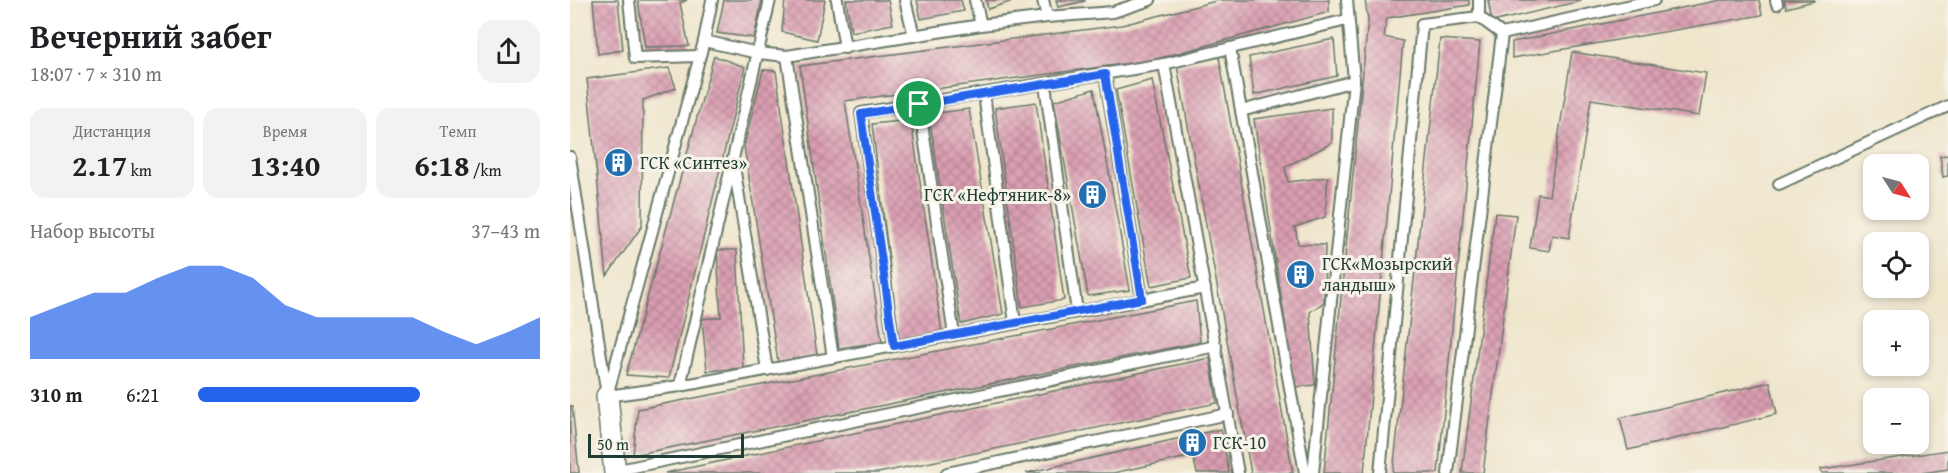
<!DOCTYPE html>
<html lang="ru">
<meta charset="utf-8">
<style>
:root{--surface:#fff;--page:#f2f2f2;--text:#202124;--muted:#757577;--accent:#2563eb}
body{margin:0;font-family:"Gentium Book Plus",serif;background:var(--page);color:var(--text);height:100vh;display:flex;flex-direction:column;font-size:22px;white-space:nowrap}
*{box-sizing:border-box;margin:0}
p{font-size:20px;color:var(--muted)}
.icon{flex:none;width:33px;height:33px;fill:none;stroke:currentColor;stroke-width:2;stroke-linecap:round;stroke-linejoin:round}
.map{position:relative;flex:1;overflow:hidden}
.panel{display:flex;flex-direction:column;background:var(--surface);width:570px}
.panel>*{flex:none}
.needle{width:39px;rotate:126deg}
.controls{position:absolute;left:1293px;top:154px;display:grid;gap:12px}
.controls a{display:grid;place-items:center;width:66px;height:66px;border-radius:12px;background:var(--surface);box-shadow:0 3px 9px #0003;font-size:30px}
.scale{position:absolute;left:18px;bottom:15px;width:156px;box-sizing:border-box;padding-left:6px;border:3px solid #1f3d34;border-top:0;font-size:16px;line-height:21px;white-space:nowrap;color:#1f3d34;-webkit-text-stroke:4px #f7f3e8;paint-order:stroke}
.pin{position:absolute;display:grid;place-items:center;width:51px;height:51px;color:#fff;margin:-26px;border:3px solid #fff;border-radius:50%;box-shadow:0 2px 6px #0007}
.round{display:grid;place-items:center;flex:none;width:63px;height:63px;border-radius:18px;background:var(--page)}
.overview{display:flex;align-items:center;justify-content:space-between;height:102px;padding:0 30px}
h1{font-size:33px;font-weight:700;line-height:45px}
.figures{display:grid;grid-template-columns:repeat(3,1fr);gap:9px;height:102px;padding:6px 30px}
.figures div{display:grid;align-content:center;border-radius:15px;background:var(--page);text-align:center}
.figures b{font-size:30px;font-weight:700}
.figures small{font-size:16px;font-weight:400}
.figures p{font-size:16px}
.chart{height:168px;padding:12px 30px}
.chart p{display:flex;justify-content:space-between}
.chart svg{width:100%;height:108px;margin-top:6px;fill:var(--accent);opacity:.7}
ul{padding:0 30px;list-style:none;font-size:20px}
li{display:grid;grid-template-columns:96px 72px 1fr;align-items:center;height:45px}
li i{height:15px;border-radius:8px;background:var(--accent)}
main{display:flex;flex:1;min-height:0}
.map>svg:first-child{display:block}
</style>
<main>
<section class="panel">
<div class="overview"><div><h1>Вечерний забег</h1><p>18:07 · 7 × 310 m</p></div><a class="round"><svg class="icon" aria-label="share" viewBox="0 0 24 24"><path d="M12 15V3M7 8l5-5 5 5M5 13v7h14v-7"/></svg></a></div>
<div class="figures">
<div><p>Дистанция</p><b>2.17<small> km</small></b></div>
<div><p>Время</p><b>13:40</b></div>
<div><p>Темп</p><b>6:18<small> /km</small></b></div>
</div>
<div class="chart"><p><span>Набор высоты</span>37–43 m</p>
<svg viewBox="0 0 160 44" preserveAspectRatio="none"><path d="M0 44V27L10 22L20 17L30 17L40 11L50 6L60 6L70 11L80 22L90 27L100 27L110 27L120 27L130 33L140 38L150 33L160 27V44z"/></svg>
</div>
<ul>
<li><b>310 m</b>6:21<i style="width:65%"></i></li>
</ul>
</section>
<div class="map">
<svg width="1378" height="473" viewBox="0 0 1378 473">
<defs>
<pattern id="building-cross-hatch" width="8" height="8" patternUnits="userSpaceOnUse" patternTransform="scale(1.5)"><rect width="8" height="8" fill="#db9eb2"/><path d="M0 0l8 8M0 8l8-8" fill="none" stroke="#b18292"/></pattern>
</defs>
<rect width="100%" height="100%" fill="#f7f3e8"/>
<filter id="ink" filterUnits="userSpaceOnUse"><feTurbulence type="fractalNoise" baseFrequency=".0167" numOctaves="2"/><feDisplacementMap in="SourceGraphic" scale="12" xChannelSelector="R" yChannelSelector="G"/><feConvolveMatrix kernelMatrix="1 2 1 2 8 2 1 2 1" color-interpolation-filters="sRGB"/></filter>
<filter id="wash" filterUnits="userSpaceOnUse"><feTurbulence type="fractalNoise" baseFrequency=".008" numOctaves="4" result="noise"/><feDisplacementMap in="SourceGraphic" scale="24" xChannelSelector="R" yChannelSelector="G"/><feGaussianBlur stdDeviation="1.35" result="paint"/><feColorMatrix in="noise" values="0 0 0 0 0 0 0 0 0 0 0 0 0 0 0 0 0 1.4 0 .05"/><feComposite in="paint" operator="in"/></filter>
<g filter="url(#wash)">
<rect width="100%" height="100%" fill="#efe6cc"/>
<g id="blocks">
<g fill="url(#building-cross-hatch)">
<path d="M23,0H48L53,50L28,54Z"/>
<path d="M68,0H117L110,3L119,46L75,47Z"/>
<path d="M154,0H192L184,38L147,33Z"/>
<path d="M215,0H255L247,40L212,32Z"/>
<path d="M276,0H318L323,24L281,32Z"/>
<path d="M347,0H391L394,11L351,19Z"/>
<path d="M416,0H446L418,9Z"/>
<path d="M486,0H514L515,1L488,7Z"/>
<path d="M650,0H759V12L583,60L275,101L312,342L269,348L230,66L552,25Z"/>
<path d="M795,0H899V5L817,18L814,37L833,41L794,473H754L798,20Z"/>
<path d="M918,0H1011V1L922,22Z"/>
<path d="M1151,0H1189L1192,15L942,58V42Z"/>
<path d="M1214,0H1244V1L1216,8Z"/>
<path d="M764,39L767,76L684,95L679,57Z"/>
<path d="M870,39L910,42L868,473H823Z"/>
<path d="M1002,52L1136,73L1129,116L1021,99L999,238L982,235L979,251L960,248L968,194L979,196Z"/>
<path d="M144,56L175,67L99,378L56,375Z"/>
<path d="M649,57L723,473H681L607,65Z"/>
<path d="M99,68L106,88L73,100L72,226L37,276L17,79Z"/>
<path d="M193,70L206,71L247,355L208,362L174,146Z"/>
<path d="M582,80L621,278L581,286L546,90Z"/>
<path d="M524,89L560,290L518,296L484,101Z"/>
<path d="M466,102L494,300L452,307L425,108Z"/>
<path d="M762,108V143L715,167L718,182L758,177L755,217L725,227L728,244L755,245L754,302L740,312L745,385L725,387L684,119Z"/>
<path d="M399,109L433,314L391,324L359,114Z"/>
<path d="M341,120L372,333L329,339L302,124Z"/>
<path d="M1378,155V176L1373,177L1370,156Z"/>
<path d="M925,213L946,215L913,473H892Z"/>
<path d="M147,250H167L173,368L137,371L132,319L151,317Z"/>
<path d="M626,301L630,342L63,455L68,409Z"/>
<path d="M640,358L647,403L308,473H95Z"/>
<path d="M1200,382L1207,414L1058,450L1050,418Z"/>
<path d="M0,406H2L9,473H0Z"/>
<path d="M651,429L659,473H627L623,456L543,473H456Z"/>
<path d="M1378,450V469L1352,473H1252L1251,469Z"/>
</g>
</g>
</g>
<g filter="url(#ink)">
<use href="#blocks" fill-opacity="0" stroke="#687869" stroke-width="1.5"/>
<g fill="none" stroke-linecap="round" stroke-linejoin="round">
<defs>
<g id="lane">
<path d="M59,0L65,58L129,56"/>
<path d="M267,0L275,48"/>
<path d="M335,0L344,36"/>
<path d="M405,0L411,25"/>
<path d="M473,0L477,17"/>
<path d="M909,0V17L932,34"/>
<path d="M1206,0L1207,4"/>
<path d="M134,41L188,53L217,56L411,25L477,17L543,12L580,0"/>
<path d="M660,48L735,473"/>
<path d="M217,56L263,358"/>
<path d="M594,64L668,473"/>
<path d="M535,74L572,299"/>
<path d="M475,84L507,312"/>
<path d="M414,94L445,323"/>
<path d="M349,104L384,335"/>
<path d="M671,111L784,81"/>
<path d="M0,157L36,389"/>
<path d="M164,166L197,370"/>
<path d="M1209,184L1378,106"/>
<path d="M324,346L291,113L594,64L777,20"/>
<path d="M110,386L200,0"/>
<path d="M37,396L110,386L635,288"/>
<path d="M37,396L134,41L142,0"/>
<path d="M44,471L646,346"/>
<path d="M377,473L658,414"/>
<path d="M743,473L784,81L777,0"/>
<path d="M810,473L852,24L909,17"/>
<path d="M878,473L932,34L1084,0"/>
</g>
<path id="street" d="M37,396L45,473"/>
</defs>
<use href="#lane" stroke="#687869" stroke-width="14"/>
<use href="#street" stroke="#687869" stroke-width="24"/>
<use href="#lane" stroke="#fff" stroke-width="10"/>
<use href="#street" stroke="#fff" stroke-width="21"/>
</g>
</g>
<g fill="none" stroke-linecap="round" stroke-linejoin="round" filter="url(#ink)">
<defs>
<path id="route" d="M535,74L572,299L324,346L291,114Z"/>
</defs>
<use href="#route" stroke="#fff" stroke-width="12"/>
<use href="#route" stroke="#2563eb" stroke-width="8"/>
</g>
<defs>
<symbol id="building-disc" viewBox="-11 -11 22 22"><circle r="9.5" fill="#1f6fb2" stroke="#f7f3e8"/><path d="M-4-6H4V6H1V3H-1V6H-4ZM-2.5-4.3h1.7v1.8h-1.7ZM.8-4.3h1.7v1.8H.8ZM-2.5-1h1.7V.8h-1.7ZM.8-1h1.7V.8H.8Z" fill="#fff"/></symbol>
</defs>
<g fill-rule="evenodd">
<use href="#building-disc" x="32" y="146" width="33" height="33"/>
<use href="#building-disc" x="506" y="178" width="33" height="33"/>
<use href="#building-disc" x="714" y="258" width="33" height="33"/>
<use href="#building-disc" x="606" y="426" width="33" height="33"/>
</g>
<g text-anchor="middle" stroke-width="6" stroke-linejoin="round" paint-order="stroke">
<g font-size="18" fill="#1f3d34" stroke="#f7f3e8" text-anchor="start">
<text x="70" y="169">ГСК «Синтез»</text>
<text x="501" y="201" text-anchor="end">ГСК «Нефтяник-8»</text>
<text x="752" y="270">ГСК«Мозырский<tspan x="752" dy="21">ландыш»</tspan></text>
<text x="643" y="449">ГСК-10</text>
</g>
</g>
</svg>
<div class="controls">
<a><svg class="needle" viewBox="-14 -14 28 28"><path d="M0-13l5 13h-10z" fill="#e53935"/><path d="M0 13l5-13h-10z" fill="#757577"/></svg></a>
<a><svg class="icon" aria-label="locate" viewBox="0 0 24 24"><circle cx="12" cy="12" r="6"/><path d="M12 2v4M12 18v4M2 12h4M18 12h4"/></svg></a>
<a>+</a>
<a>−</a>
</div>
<div class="scale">50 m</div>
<div class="pin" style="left:349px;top:104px;background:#1e9e55"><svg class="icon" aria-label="arrive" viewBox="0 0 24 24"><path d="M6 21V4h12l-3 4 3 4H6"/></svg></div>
</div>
</main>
